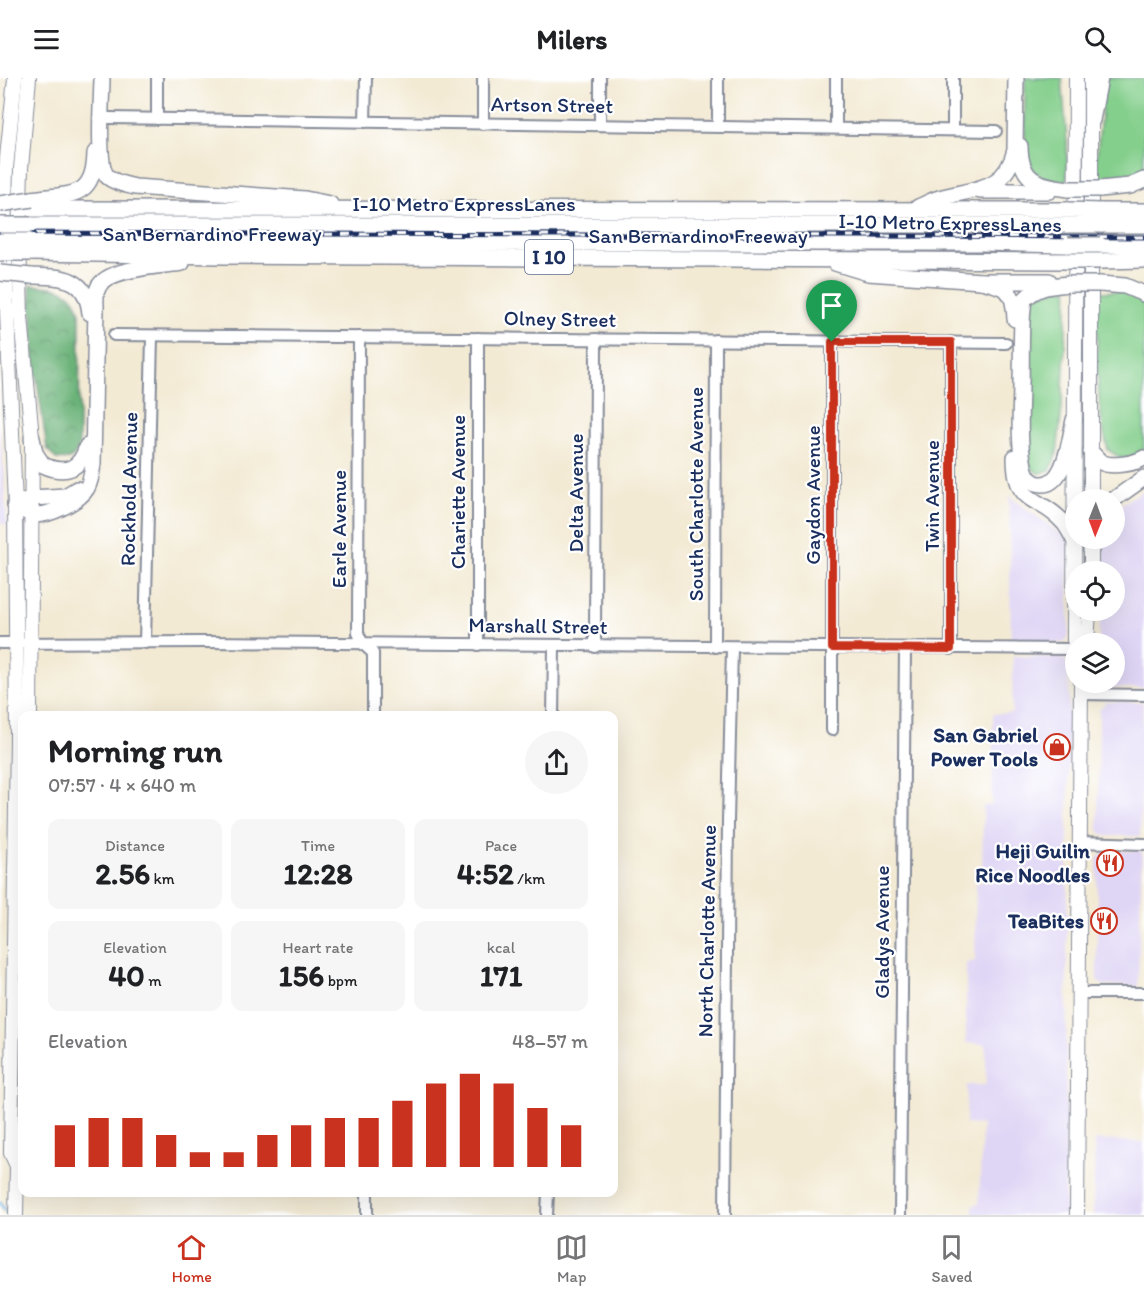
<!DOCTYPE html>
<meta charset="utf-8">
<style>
:root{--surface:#fff;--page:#f6f6f6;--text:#202124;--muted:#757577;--line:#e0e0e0;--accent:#c8321e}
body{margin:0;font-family:Itim,sans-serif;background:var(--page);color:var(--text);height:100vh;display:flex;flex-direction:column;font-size:22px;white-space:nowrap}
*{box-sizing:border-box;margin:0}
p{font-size:20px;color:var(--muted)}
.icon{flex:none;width:33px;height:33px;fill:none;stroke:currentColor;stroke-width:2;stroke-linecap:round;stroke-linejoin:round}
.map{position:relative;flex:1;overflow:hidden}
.panel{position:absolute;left:18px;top:633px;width:600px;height:486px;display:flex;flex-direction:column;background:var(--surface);border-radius:12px;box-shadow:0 6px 24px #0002}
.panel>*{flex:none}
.needle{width:39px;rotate:181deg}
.controls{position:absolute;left:1065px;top:411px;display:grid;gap:12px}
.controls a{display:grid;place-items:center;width:60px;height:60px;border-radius:50%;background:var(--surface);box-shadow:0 6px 24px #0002;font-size:30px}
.pin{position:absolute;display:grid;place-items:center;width:51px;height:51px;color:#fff;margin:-62px -26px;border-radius:50% 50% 50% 0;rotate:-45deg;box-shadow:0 0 6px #0007}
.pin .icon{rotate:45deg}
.round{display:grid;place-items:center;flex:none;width:63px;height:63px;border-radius:32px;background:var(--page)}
.headline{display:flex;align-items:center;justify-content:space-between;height:102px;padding:0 30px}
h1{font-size:33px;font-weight:700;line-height:45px}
.stats{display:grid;grid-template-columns:repeat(3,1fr);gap:9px;height:102px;padding:6px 30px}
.stats div{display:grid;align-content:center;border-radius:12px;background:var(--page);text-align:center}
.stats b{font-size:30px;font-weight:700}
.stats small{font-size:16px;font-weight:400}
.stats p{font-size:16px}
.chart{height:168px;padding:12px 30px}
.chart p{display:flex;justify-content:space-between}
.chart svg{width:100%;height:108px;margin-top:6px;stroke:var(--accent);stroke-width:6}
header{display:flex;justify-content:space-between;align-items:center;height:78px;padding:0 30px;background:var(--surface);font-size:27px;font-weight:700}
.menu{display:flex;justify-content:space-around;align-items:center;height:84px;border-top:2px solid var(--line);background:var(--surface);font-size:16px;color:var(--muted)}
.menu a{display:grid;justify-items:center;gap:3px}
.menu .current{color:var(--accent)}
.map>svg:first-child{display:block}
</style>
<header><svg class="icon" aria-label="menu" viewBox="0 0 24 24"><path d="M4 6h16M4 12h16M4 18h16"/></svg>Milers<svg class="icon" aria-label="search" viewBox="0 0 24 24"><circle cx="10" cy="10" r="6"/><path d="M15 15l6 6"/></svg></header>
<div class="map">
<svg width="1144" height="1137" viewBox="0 0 1144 1137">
<defs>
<pattern id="forest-crowns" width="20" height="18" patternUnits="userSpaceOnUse" patternTransform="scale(1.5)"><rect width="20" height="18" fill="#6bb278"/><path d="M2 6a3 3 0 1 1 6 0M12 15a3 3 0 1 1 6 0" fill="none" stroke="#579166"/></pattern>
</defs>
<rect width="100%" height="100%" fill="#fff"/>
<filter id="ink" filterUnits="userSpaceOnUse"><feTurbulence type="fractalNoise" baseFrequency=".0167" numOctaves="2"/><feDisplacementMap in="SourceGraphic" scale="12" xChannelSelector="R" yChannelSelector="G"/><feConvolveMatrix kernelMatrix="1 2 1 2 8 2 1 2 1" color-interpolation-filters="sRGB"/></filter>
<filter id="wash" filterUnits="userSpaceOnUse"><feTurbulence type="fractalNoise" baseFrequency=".008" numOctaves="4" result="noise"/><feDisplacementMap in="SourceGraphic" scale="24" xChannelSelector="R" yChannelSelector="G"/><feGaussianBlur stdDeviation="1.35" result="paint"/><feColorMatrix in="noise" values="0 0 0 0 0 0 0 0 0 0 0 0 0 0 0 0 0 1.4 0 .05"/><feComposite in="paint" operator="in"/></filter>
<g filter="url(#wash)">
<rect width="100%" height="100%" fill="#f3ead4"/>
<g fill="#dfd5f5">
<path d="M0,344L7,448L0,444Z"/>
<path d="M1144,412V610H1110L1101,605L1114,604V566H1099L1100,533L1114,532V494L1100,493L1101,461L1114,460L1115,430Z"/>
<path d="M1009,418L1068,461L1069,556L1067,561L1062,565L1011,564Z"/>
<path d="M1013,578L1062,580L1068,585L1069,617L1065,1137H973V1127L979,1126L982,1047L966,1046L967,1007H986V966L966,965V885L975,883L976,805L982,804L983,728L992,727L993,636L1012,635Z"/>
<path d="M1106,624H1143L1140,758H1106L1101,755L1098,751L1099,632Z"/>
<path d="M1105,773H1142L1138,908L1104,907L1099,905L1097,901V781Z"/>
<path d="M1095,1062L1144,1064V1137H1093Z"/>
</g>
<g fill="#84cf8c" stroke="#507f75" stroke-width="1.5">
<path d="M1025,0H1062L1067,65V103C1055,102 1044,102 1035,94C1020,79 1026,22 1025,0Z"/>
<path d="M1105,0H1144V93L1133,101L1097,102V77Z"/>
<path d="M1068,210L1062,329L1057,375L1050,392L1039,396L1030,389L1027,379L1028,226L1036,215Z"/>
<path d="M1124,213L1136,218L1144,228V370L1140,376L1122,381L1108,372C1094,321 1097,266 1098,214Z"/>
</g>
<path fill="url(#forest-crowns)" stroke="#43706b" stroke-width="1.5" d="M30,207C53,209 74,208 80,235L79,369C74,381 69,383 56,381L47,371L34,282Z"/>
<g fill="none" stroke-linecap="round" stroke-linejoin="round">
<path stroke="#6cb4e4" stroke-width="3" d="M0,1125L9,1137"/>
</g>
</g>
<g filter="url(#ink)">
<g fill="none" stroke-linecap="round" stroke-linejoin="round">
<defs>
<g id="minor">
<path d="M108,40L996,53"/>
<path d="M157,41V0"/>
<path d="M365,44L366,0"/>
<path d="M483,46V0"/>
<path d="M600,47V0"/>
<path d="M718,48V0"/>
<path d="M836,49V0"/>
<path d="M953,51V0"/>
<path d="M114,257L1006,265"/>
<path d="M359,259L358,555L363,566L373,575V638"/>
<path d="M0,565L203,564L1076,571"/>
<path d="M145,565L152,258"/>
<path d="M478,567V260"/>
<path d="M595,569L596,261"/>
<path d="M715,569L716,262"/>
<path d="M951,571V264"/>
<path d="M1081,616L1144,617"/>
<path d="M553,638L554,568"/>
<path d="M832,652V264"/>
<path d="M1079,764L1144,766"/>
<path d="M1079,915H1144"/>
<path d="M367,1137V1114"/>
<path d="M547,1137L548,1114"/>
<path d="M725,1137L728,743L732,570"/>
<path d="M900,1137L905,571"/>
</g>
<g id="major">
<path d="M15,0L6,90L4,160L15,427L17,660L11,1075L17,1088"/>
<path d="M29,0L21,90L19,160L21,239L32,360L30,638"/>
<path d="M1091,0V422"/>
<path d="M1091,494V463"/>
<path d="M1076,566L1074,562L1076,0"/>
<path d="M1087,566L1089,532"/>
<path d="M16,1137L17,1088L22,1077"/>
<path d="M1077,1137L1081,604"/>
</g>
<g id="highway">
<path d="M102,0C102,18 96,89 108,99C115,105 127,107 135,109L305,121L330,126"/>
<path d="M1092,42L1100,0"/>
<path d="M1020,68C1020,104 1039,107 1068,111"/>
<path d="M1100,111L1130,108L1144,102"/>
<path d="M980,113H1049"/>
<path d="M32,121C69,115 94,123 95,75"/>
<path d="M918,129C924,127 930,123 936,121C970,110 1005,116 1015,72L1016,0"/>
<path d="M31,131L1068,132"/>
<path d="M1100,133H1144"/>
<path d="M31,147H1068"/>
<path d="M1100,147H1144"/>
<path d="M31,163L415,165H982L1068,167"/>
<path d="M1100,167L1144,168"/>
<path d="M31,175L223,178L1068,183"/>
<path d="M1100,183L1144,182"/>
<path d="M835,185L868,195L981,203H1049"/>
<path d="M31,198C62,199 86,198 90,235"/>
<path d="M981,203C1008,209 1014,212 1015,241"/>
<path d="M1069,206C1050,208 1037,208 1024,222C1020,249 1022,277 1021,305C1021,330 1018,357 1023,382C1024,391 1027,402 1036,405C1065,414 1070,359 1074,342"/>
<path d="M1100,206L1125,208L1144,216"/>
<path d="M32,360L35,375L43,387C65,397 80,392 87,368"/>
<path d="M1091,374C1094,377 1098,382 1101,384C1111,390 1136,385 1144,380"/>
<path d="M1015,379C1015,430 1039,416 1064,445C1068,450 1071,456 1074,462"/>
<path d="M1113,422L1144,400"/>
<path d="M15,427C20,430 26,435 32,436C47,440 80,423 87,410C91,403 92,394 93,386L96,229C96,223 95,216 98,210C106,190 162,188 182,185"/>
<path d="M15,427L32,420L65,418L77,411"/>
<path d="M1091,472L1095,460"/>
</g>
</defs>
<use href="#minor" stroke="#878c99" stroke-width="14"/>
<use href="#major" stroke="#878c99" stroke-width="16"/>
<use href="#highway" stroke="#878c99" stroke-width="18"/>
<use href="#minor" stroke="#fff" stroke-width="10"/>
<use href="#major" stroke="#fff" stroke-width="14"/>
<use href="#highway" stroke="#fff" stroke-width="15"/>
<defs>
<path id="rail" d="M0,155L1144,159"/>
</defs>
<use href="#rail" stroke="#1b2f5e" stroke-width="5"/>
<use href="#rail" stroke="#fff" stroke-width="3" stroke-dasharray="9" stroke-linecap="butt"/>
<defs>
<g id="highway-bridge">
<path d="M1068,111H1100"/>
<path d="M0,126L32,121"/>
<path d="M1068,132L1100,133"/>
<path d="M0,147H31"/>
<path d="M1068,147H1100"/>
<path d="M0,163H31"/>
<path d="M1068,167H1100"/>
<path d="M0,175H31"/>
<path d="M1068,183H1100"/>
<path d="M0,195L31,198"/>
<path d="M1069,206H1100"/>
</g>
</defs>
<use href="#highway-bridge" stroke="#878c99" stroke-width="18" stroke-linecap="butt"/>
<use href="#highway-bridge" stroke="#fff" stroke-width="15"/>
</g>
</g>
<g fill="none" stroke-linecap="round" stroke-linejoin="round" filter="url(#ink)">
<defs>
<path id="route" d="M832,264H951V571L832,570Z"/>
</defs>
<use href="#route" stroke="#fff" stroke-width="12"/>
<use href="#route" stroke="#c8321e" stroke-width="8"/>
</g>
<defs>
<symbol id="shop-ring" viewBox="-11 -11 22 22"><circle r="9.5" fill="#fff" stroke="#c8321e" stroke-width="1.5"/><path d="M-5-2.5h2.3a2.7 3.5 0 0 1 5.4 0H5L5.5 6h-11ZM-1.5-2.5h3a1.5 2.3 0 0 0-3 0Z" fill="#c8321e"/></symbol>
<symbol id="restaurant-ring" viewBox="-11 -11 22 22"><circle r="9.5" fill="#fff" stroke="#c8321e" stroke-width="1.5"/><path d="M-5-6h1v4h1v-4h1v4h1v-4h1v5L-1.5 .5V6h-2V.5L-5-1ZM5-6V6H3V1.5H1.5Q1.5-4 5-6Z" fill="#c8321e"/></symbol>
</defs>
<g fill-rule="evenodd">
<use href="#shop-ring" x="1042" y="654" width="30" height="30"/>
<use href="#restaurant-ring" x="1095" y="770" width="30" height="30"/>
<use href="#restaurant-ring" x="1089" y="828" width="30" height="30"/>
</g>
<g text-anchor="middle" stroke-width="4.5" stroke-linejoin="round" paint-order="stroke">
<rect fill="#fff" stroke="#5f6d8e" stroke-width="1.5" x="525" y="162" width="48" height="34" rx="4.5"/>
<g font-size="20" font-weight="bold" fill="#1b2f5e">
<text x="549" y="186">I 10</text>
</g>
<g font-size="21" fill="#1b2f5e" stroke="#fff">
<text transform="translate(552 27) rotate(1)" y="7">Artson Street</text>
<text x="464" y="133">I-10 Metro ExpressLanes</text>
<text transform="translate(950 145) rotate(1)" y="7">I-10 Metro ExpressLanes</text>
<text x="212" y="163">San Bernardino Freeway</text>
<text x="698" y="165">San Bernardino Freeway</text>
<text transform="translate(560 241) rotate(1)" y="7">Olney Street</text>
<text transform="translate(129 411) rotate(-89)" y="7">Rockhold Avenue</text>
<text transform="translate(458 414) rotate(-90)" y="7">Chariette Avenue</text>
<text transform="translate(576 415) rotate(-90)" y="7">Delta Avenue</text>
<text transform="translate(696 416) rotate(-90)" y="7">South Charlotte Avenue</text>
<text transform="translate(813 417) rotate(-90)" y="7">Gaydon Avenue</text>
<text transform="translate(932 418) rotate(-90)" y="7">Twin Avenue</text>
<text transform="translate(339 451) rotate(-90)" y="7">Earle Avenue</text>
<text transform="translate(538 548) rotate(1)" y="7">Marshall Street</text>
<text transform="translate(707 853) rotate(-89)" y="7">North Charlotte Avenue</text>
<text transform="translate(882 854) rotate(-90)" y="7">Gladys Avenue</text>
</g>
<g font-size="21" font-weight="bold" fill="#1b2f5e" stroke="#fff" text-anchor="end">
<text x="1038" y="664">San Gabriel<tspan x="1038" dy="24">Power Tools</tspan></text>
<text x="1090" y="780">Heji Guilin<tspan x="1090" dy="24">Rice Noodles</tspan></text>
<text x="1084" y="850">TeaBites</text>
</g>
</g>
</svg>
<div class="controls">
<a><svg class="needle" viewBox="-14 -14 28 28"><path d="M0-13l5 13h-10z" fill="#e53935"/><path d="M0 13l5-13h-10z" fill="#757577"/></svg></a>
<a><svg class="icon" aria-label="locate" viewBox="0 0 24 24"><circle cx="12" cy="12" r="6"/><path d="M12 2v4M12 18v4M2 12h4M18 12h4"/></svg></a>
<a><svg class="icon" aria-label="layers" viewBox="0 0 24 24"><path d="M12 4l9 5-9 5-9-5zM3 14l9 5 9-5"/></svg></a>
</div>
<div class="pin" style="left:832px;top:264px;background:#1e9e55"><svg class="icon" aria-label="arrive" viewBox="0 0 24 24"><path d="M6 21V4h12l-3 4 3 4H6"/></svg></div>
<section class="panel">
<div class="headline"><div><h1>Morning run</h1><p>07:57 · 4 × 640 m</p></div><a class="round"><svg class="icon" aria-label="share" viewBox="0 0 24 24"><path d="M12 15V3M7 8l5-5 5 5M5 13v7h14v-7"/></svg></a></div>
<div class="stats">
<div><p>Distance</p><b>2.56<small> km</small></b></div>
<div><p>Time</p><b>12:28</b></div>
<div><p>Pace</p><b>4:52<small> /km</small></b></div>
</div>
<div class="stats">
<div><p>Elevation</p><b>40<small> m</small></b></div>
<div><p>Heart rate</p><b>156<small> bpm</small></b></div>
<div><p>kcal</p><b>171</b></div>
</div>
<div class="chart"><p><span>Elevation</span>48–57 m</p>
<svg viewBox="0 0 160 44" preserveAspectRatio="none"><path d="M5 44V27M15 44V24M25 44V24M35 44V31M45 44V38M55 44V38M65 44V31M75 44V27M85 44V24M95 44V24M105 44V17M115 44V10M125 44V6M135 44V10M145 44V20M155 44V27"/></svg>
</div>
</section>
</div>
<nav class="menu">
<a class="current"><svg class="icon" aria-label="home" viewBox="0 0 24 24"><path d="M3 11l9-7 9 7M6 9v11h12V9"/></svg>Home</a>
<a><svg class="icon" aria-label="map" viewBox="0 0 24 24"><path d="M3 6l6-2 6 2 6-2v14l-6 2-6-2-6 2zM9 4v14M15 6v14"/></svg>Map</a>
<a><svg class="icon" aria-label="saved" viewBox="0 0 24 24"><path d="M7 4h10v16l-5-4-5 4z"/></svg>Saved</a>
</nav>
